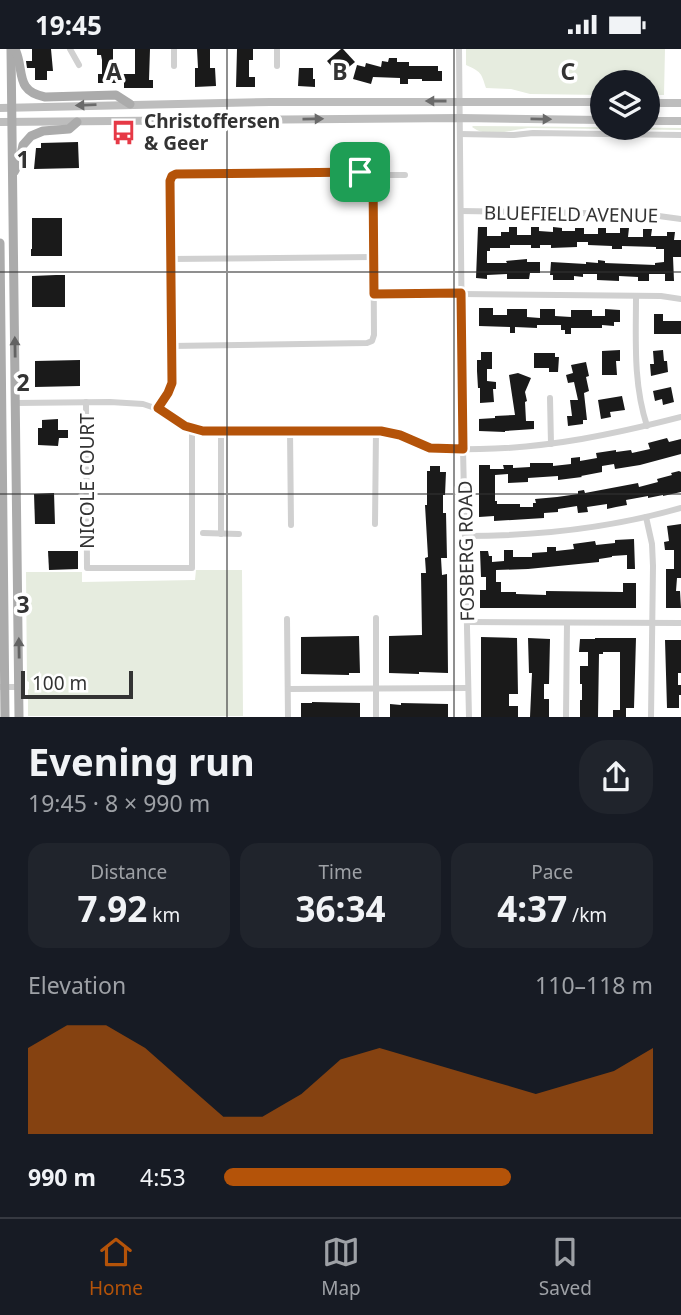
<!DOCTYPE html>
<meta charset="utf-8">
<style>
:root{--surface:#171b24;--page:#20242c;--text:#f1f3f6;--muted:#9ea1a6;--line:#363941;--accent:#b45309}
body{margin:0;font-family:"Noto Sans",sans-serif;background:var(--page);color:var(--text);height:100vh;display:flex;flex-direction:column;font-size:26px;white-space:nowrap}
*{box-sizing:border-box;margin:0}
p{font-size:23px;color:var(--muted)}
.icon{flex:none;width:38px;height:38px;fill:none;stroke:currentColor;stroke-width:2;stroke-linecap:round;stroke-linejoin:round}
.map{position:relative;height:668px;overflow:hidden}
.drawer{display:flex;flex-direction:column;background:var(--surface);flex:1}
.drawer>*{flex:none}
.buttons{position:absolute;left:590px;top:21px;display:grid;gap:14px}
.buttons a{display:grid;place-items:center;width:70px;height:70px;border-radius:50%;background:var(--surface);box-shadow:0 4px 10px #0003;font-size:35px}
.scale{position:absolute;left:21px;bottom:18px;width:112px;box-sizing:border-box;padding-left:7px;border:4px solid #333;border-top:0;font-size:19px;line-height:24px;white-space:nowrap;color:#333;-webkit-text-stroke:5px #fff;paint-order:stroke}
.pin{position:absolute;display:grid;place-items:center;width:60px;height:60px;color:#fff;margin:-30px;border-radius:14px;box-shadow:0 4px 10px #0006}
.round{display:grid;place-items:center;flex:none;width:74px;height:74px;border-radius:28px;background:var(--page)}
.summary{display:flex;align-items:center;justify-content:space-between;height:119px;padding:0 28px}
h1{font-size:38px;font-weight:700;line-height:52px}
.metrics{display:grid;grid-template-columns:repeat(3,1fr);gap:10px;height:119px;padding:7px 28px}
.metrics div{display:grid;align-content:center;border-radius:18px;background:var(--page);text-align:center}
.metrics b{font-size:35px;font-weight:700}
.metrics small{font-size:19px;font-weight:400}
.metrics p{font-size:19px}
.chart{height:196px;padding:14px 28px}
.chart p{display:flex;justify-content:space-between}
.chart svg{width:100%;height:126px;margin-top:7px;fill:var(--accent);opacity:.7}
ul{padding:0 28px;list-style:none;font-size:23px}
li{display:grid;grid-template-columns:112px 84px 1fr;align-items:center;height:52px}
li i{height:18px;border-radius:9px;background:var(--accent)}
.status{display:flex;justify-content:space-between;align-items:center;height:49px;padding:0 35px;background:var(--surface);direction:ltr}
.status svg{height:19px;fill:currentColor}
.dock{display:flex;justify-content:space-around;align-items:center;height:98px;border-top:2px solid var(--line);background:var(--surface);font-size:19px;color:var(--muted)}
.dock a{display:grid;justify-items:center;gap:4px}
.dock .active{color:var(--accent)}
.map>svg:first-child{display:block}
</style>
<div class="status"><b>19:45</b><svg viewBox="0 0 49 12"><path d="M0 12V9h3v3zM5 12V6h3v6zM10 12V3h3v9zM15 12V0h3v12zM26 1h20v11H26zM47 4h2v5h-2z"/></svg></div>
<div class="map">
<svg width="681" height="668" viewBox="0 0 681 668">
<rect width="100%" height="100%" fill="#fff"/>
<g fill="#e6ecdf">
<path d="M466,0H665L664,46H648V33H602V46L530,45L511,40L486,39C481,23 481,23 466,16Z"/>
<path d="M473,77L681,79V81L528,79C510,81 488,90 472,78Z"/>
<path d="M196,521H242L243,667H28V641L29,640V633L27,632L26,523H82V533L195,531Z"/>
</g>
<g fill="#1a1a1a">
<path d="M32,0H51L53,22H47V31H35V19H27L26,12H32Z"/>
<path d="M97,0H113V16H119V25H135V0H150L149,31H153V39H124V34H98V25H102V11L101,6H97Z"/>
<path d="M197,0H210V19H215L216,37L195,38V19H198Z"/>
<path d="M237,0H253V11H249V28H255V38H236Z"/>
<path d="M341,0H343L355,13L339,26L327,12Z"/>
<path d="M389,9H397V13H409V17H438V22H442V32H422V30H408V35H400V29L373,28L371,35L353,30L357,16L365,18L366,14L381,18L382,12L388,13Z"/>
<path d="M299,19H313V30H315V38L298,37Z"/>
<path d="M78,93L79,119L34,120L36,99H41V94Z"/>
<path d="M32,169H62V207H31V200H32Z"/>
<path d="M478,178H487V187H501V183H509V178H517V186H531V178H539V182L553,183V178L562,179V182H575V179H584V185H598V179H606V184H620V179H629L628,188H643V180H652L651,187H667V183H675L674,191H681V208H673L674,232H665V225H649V232H638V228L619,227V232L597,231V225H583V228L574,227V231H553V226H550L551,213L586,215V213L598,214V211L605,212V214L655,216V214L664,213V200H656V198L622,197V200H612V197L588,196V193H577V198L551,199V196H540V199H531V196H510V199H490V202H487V214H507L506,212L527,210V213H540V224H530L529,230H507V225L487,226V230L476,229Z"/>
<path d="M56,226H65V258H32V227Z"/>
<path d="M479,259H493V266H507V260H527V268L540,269V260H555V267L571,268V261H592V267H605V260L620,261V273H614V277L602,276V279H571V285H565V281H561V276H537V279L515,278V284H510V278L479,277Z"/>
<path d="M654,265H663V272H681V285H654Z"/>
<path d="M620,301V312H616L617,326H602V302Z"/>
<path d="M663,301L664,312H667L668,323L651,327L650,315H654L653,302Z"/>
<path d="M481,303H492V320H487V332L496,333V340H493L494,353L480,354V339H478L477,322V311H481Z"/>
<path d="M534,304H555V308H559L558,323H549V319H534Z"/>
<path d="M80,311V337L35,338V312Z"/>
<path d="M586,313L589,327L586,328L589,342L584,344L587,371H583V375L568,377L567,367H572L570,351H578L574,333L568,334L566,326L573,324L571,316Z"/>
<path d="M518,324L531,329L525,343L527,352L525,353L526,372H534V380L505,382V383L479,382V370L495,369V367L515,366L509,326Z"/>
<path d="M671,338L674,353L663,356L662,350L655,352L653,342Z"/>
<path d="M622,347L625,361L610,363L611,368L601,370L598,351Z"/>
<path d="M58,370V381H68V389H59L58,397L38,396V379H42V371Z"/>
<path d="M667,389L669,393L681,390V405L640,416L615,420L614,415L602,417V423L581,427L582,428L558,431V427L528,429V433L508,434V425L495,426V452H497V455H520V458H533V454H536L535,450L557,448L578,445V442L584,441L585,444L638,434L639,438L658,433L657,430L672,426L671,424L679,422L681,423V443L663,447V446L648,449V447L626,451L627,456L616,458L607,460V455L587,458L588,463L578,464L577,457L558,460V463L544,464V469L494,472V467L479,468V416H490V420H504L503,416H513V419L530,418V414H553V417L571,415V409L580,408V412L597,409L596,404L616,401V403L631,401L632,404L650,400L648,394Z"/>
<path d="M430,417H440V423H446L445,446H443V464H446L447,509H441L442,526L447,525L448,624L419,623V625L389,624V587L422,586L421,524H426L425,509L428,508L425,456H427V422H430Z"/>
<path d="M54,444L55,475H35L34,445Z"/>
<path d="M681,475V529H677L676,542H680L681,559H666V520H674V501H665L664,493L669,492L667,477Z"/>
<path d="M634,490L635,520H627V506L612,507V508L599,510V513L528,520L496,521V533H501V543H516V545L546,546V542L623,543V534H636V559H480V541H486V528H481L480,502H488L489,507H492V513L504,512V501H513V508H532V504L547,503V498H556V502L574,500L573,495L595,492L596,496L615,494V491Z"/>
<path d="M48,502H78V520L49,521Z"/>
<path d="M359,587L360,624H349V626L301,625V588Z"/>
<path d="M481,588L517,589L518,645H509V657H518V668H481Z"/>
<path d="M528,589L550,590L549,635H544V650H549V668H530L532,624H529Z"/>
<path d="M595,589H636L634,659H626V668H613V661H620V603H603V605H599L598,668H580V651H582V635H580V617H588V603H579L580,590H595Z"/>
<path d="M665,591H681V624H678V636H681V646H679V659H667Z"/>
<path d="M312,653L360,654V668H301V654H312Z"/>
<path d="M401,654L448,655V668H390V655L401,656Z"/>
</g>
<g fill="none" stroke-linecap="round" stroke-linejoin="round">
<g stroke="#d0d0d0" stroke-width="6">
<path d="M70,0L79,16"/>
<path d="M174,0V17"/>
<path d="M277,0V17"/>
<path d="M459,0L463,400L469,668"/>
<path d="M460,85L514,86L533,84L681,86"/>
<path d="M461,162L644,165L681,170"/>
<path d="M170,210L374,208"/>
<path d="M374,245H461L661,247L681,250"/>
<path d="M636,247C636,291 633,334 647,377"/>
<path d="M171,297L367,294L372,292L374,286L373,126"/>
<path d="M550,349L551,395"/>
<path d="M86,353L87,519H192V380"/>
<path d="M16,354L110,353L143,355L161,361L185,377L203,382H381C401,384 417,398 437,400C451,401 466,400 480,400C549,399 615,385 681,368"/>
<path d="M158,359L166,347L172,333L170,132L171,127L176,126L353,123L379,126H405"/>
<path d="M290,382L291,476"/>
<path d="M221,383V485"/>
<path d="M646,468L652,495L653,517L651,668"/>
<path d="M375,475L376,382"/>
<path d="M203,484L239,485"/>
<path d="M466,487C538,487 611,479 681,459"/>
<path d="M376,569V668"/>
<path d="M287,570L288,668"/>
<path d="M467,573L681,574"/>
<path d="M0,638H19"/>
<path d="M288,640L468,639"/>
<path d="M566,668L567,574"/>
</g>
<g stroke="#bdbdbd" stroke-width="8">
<path d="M648,54H681"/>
<path d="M0,59L270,53H602"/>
<path d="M648,72H681"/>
<path d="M0,73L460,69L602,71"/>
</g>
<g stroke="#ababab" stroke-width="9">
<path d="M11,0L19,668"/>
<path d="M15,0C25,21 14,42 45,48L116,46L130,55"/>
<path d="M14,123L19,114L23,96L31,87L43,82L69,80L77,73"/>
<path d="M0,194L5,668"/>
</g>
</g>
<defs><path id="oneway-solid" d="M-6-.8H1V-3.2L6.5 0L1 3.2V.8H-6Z" transform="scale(1.75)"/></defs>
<g fill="#6a6a6a">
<use href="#oneway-solid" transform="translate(436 52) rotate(180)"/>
<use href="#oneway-solid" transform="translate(86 56) rotate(178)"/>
<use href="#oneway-solid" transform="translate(313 70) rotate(-1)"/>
<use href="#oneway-solid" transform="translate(541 70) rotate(1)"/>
</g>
<g fill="#636363">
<use href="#oneway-solid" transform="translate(15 298) rotate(-91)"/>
<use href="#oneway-solid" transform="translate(19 599) rotate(-91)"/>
</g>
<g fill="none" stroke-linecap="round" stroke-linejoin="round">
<defs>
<path id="route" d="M360,123L373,126L374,245L461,244L463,400L430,399L400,386L381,382H203L185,377L158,359L168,344L172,334L170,132L172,127L176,125Z"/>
</defs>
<use href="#route" stroke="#fff" stroke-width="14"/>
<use href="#route" stroke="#b45309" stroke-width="9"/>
</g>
<path fill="none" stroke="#333" stroke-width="2" stroke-opacity="0.55" d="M227,0V668M454,0V668M0,223H681M0,445H681"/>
<defs>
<symbol id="bus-bare" viewBox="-9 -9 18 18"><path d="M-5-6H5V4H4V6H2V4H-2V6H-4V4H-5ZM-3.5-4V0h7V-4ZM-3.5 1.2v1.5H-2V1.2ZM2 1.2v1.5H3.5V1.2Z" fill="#e63946" stroke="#fff" stroke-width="2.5" paint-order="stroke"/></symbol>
</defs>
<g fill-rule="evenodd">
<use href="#bus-bare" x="106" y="66" width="35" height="35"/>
</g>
<g text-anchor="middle" stroke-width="7" stroke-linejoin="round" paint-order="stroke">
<g font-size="19" font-weight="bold" fill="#333" stroke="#fff" text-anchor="start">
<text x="144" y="79">Christoffersen<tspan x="144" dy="22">&amp; Geer</tspan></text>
</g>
<g font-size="19" fill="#333" stroke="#fff">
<text transform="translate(571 165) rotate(1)" y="7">BLUEFIELD AVENUE</text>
<text transform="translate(87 432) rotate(-90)" y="7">NICOLE COURT</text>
<text transform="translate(466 502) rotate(-91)" y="7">FOSBERG ROAD</text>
</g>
</g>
<g font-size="23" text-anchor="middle" font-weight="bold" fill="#333" stroke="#fff" stroke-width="7" stroke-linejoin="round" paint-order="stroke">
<text x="114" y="31">A</text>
<text x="340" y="31">B</text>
<text x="568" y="31">C</text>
<text x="23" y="119">1</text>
<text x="23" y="342">2</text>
<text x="23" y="564">3</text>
</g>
</svg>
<div class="buttons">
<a><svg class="icon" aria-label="layers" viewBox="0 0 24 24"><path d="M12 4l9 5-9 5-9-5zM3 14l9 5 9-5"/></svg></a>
</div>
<div class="scale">100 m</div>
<div class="pin" style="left:360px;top:123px;background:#1e9e55"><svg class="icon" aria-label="arrive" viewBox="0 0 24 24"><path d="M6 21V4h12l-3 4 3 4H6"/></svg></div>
</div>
<section class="drawer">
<div class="summary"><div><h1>Evening run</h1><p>19:45 · 8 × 990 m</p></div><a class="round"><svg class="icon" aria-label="share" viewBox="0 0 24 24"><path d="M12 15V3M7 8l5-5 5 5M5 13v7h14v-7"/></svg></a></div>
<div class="metrics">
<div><p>Distance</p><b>7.92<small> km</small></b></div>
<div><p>Time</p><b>36:34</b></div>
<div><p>Pace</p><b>4:37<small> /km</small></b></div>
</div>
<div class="chart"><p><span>Elevation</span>110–118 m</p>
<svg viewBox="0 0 160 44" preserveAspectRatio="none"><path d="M0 44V14L10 6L20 6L30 14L40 26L50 38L60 38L70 30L80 18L90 14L100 18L110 22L120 26L130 30L140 26L150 22L160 14V44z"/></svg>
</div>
<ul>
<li><b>990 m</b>4:53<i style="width:67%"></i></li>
</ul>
</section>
<nav class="dock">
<a class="active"><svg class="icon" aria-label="home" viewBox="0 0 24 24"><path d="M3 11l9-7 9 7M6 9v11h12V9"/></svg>Home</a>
<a><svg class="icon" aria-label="map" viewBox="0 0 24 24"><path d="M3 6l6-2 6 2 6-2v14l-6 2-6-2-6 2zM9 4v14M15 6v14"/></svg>Map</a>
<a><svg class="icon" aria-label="saved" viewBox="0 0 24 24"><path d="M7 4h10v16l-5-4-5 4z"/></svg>Saved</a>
</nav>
